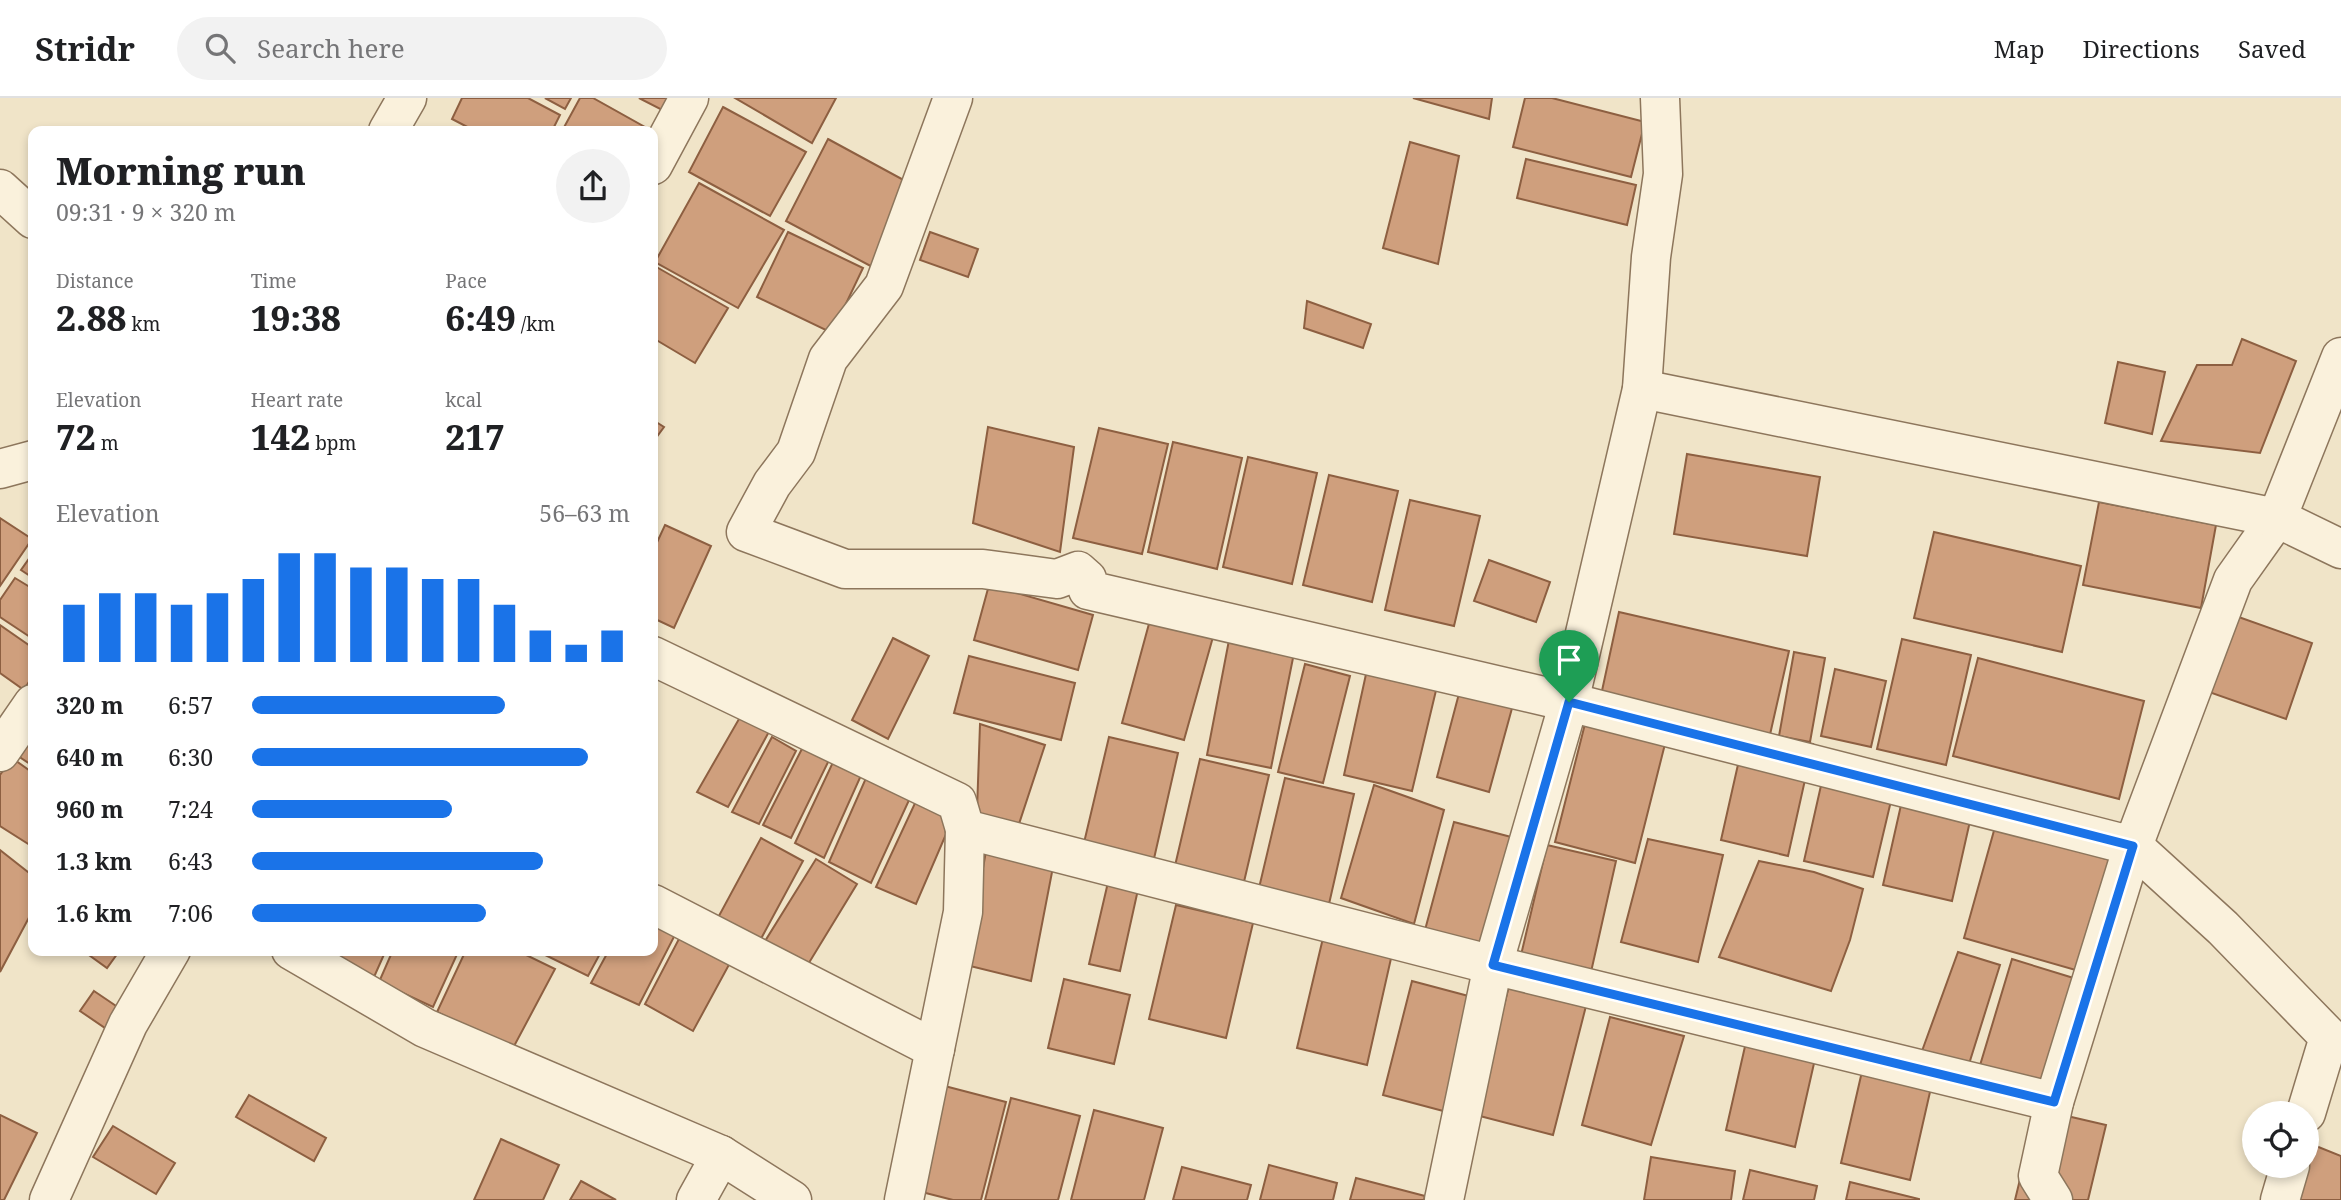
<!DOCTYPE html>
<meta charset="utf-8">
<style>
:root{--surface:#fff;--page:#f2f2f2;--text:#202124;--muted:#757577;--line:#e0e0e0;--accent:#1a73e8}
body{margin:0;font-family:"Noto Serif",serif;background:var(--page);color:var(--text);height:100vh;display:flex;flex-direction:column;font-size:26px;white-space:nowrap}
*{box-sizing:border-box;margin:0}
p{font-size:23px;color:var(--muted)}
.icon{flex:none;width:38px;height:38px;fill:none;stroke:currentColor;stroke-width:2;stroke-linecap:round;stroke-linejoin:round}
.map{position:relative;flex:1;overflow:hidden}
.details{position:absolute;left:28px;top:28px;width:630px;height:830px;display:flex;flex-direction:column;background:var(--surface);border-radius:14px;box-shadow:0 4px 10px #0003}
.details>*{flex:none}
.tools{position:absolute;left:2242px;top:1003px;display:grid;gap:14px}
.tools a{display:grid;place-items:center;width:77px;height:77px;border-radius:50%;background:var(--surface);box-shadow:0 4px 10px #0003;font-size:35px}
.pin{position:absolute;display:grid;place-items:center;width:60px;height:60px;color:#fff;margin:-72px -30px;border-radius:50% 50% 50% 0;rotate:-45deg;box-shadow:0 0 7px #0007}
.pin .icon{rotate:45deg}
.round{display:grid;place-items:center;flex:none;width:74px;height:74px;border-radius:37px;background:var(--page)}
.head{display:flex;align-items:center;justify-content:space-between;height:119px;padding:0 28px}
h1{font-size:38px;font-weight:800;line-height:52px}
.metrics{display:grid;grid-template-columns:repeat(3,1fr);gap:10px;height:119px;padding:7px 28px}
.metrics div{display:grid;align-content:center}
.metrics b{font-size:35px;font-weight:800}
.metrics small{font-size:19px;font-weight:400}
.metrics p{font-size:19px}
.chart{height:196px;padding:14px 28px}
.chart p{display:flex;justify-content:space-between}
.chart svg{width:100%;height:126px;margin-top:7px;stroke:var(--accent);stroke-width:6}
ul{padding:0 28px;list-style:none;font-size:23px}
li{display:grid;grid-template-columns:112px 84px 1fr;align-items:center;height:52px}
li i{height:18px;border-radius:9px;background:var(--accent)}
header{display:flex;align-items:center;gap:42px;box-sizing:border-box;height:98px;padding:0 35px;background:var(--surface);border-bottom:2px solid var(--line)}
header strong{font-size:33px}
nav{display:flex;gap:38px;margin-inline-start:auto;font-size:24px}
.search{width:490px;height:63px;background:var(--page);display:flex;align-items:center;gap:18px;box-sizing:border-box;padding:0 24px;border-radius:38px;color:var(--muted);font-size:26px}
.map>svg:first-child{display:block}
</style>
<header>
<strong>Stridr</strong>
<div class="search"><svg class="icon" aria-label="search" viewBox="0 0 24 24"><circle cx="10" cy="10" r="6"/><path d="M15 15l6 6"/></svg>Search here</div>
<nav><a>Map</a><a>Directions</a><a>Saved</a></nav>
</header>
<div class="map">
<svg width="2341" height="1102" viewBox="0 0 2341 1102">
<rect width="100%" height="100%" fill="#f0e4c8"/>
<g fill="#cf9f7d" stroke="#8d5f41" stroke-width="2">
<path d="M462,0H528L560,17L552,33H475L452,21Z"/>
<path d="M545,0H571L565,11Z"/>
<path d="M580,0H593L652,33H562Z"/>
<path d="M639,0H676L668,15Z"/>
<path d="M735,0H836L812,45Z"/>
<path d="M1413,0H1492L1489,21Z"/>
<path d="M1525,0H1552L1645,24L1631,79L1513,49Z"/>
<path d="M723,9L806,54L770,118L689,74Z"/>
<path d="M828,41L911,86L880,173L786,123Z"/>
<path d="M1410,44L1459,58L1438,166L1383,150Z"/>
<path d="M1526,61L1636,87L1627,127L1517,100Z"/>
<path d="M699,85L784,132L738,210L655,164Z"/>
<path d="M788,134L863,170L832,235L757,199Z"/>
<path d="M930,134L978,151L968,179L920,162Z"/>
<path d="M653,167L728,210L695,265L653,240Z"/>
<path d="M1307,203L1371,226L1363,250L1304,230Z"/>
<path d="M2242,241L2296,263L2260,355L2161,343L2197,267H2232Z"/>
<path d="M2118,264L2165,274L2152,336L2105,325Z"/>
<path d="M653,322L664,329L653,344Z"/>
<path d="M988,329L1074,349L1060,454L973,425Z"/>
<path d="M1099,330L1168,346L1142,456L1073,440Z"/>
<path d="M1173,344L1242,360L1217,471L1148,454Z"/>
<path d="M1687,356L1820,379L1807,458L1674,436Z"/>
<path d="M1248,359L1317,375L1292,486L1223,469Z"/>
<path d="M1329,377L1398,393L1372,504L1303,487Z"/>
<path d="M1410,402L1480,418L1454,528L1385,512Z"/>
<path d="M2099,404L2216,427L2201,510L2083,487Z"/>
<path d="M0,420L32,441L0,488Z"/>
<path d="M665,427L711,448L674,530L653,520V453Z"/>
<path d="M1934,434L2081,468L2062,554L1914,520Z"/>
<path d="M33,455V480L21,472Z"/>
<path d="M1489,462L1550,484L1536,524L1474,503Z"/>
<path d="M15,480L33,491V541L0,519V502Z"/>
<path d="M989,487L1093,517L1078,572L974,542Z"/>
<path d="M1619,514L1789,553L1769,641L1600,602Z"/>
<path d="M2233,517L2312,545L2286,621L2206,593Z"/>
<path d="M1150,522L1213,539L1184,642L1122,625Z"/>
<path d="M0,527L33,550V577L24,592L0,575Z"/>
<path d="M1230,537L1295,550L1271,670L1207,657Z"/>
<path d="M893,540L929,558L888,641L852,622Z"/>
<path d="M1902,541L1971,557L1946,667L1877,651Z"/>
<path d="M1794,554L1825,560L1810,644L1779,638Z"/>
<path d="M969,558L1075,585L1061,642L954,615Z"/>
<path d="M1978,560L2144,603L2119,701L1953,658Z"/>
<path d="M1305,566L1350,578L1323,685L1278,674Z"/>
<path d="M1368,567L1438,584L1412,693L1344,677Z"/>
<path d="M1835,571L1886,583L1871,649L1821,638Z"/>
<path d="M1461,588L1514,603L1489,694L1437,679Z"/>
<path d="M743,614L771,630L728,709L697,694Z"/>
<path d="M33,620V668L9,652Z"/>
<path d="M1586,622L1666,642L1635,765L1555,744Z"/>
<path d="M980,626L1045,647L1015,738L977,713Z"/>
<path d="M1746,631L1813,646L1788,758L1721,742Z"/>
<path d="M772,639L796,653L759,726L732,714Z"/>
<path d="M1109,639L1178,655L1153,765L1083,749Z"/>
<path d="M806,643L831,658L791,740L763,727Z"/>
<path d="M1829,652L1899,669L1873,779L1804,763Z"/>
<path d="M12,660L33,675V749L0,728V677Z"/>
<path d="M835,660L863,673L824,760L795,745Z"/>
<path d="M1200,661L1269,677L1243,788L1174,772Z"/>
<path d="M1908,676L1977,692L1952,803L1883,787Z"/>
<path d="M866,680L910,700L871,785L829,764Z"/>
<path d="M1285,680L1354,696L1329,806L1259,790Z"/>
<path d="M1374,687L1444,712L1414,826L1341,800Z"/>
<path d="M916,703L953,720L916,806L876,789Z"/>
<path d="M1454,724L1515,740L1486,848L1425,832Z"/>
<path d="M1995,729L2117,764L2086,875L1964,840Z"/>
<path d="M761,740L803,763L756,850L714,827Z"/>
<path d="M1648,741L1723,757L1698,864L1621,844Z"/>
<path d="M1547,747L1616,763L1591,874L1521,857Z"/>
<path d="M0,752L33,778V812L0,874Z"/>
<path d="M986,753L1053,769L1031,883L966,867Z"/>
<path d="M816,761L857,786L804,873L762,848Z"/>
<path d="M1759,763L1814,774L1863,791L1850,842L1831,893L1719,859Z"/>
<path d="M1109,780L1139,787L1120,873L1089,866Z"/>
<path d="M1176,807L1253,825L1226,940L1149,921Z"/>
<path d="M653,818L678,831L639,907L591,885L609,852H653Z"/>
<path d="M681,837L731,863L693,933L645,906Z"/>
<path d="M1323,840L1392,856L1367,967L1297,950Z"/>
<path d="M82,852H120L107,870Z"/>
<path d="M325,852H386L374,879Z"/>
<path d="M393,852H459L433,909L379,884Z"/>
<path d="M466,852H516L555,871L512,952L437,914Z"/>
<path d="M540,852H602L588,878L539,854Z"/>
<path d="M1958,854L2000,867L1969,966L1922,953Z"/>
<path d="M2012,861L2080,882L2046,995L1978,974Z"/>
<path d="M1064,881L1130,897L1114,966L1048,950Z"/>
<path d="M1412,883L1476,900L1447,1014L1383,997Z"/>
<path d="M1509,888L1586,908L1553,1037L1476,1017Z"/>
<path d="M94,893L122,912L108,932L80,913Z"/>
<path d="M1610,919L1684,938L1651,1047L1582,1027Z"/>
<path d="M1751,922L1820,939L1795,1049L1726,1032Z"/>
<path d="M1866,956L1935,972L1910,1082L1841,1065Z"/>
<path d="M937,986L1006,1004L981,1102H953L910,1091Z"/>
<path d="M249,997L326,1040L314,1063L236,1019Z"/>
<path d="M1011,1000L1080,1018L1058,1102H985Z"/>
<path d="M2037,1011L2106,1027L2088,1102H2015Z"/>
<path d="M1094,1012L1163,1030L1144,1102H1071Z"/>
<path d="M0,1017L37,1035L4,1102H0Z"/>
<path d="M113,1028L175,1065L156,1096L93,1059Z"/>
<path d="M501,1041L559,1067L543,1102H474Z"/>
<path d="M2311,1046L2341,1058V1102H2288L2306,1068V1056Z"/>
<path d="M1651,1059L1735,1073L1731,1102H1644Z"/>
<path d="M1269,1067L1337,1085L1333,1102H1260Z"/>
<path d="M1182,1069L1251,1087L1247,1102H1173Z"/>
<path d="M1750,1072L1817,1088L1814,1102H1743Z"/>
<path d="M1356,1080L1425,1098L1424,1102H1350Z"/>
<path d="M581,1083L616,1102H570Z"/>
<path d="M1850,1084L1919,1101V1102H1846Z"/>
</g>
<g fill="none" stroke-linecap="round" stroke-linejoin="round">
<defs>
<g id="street">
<path d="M953,0L884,188L828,261L796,354L772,386L746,434L845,471H983L1057,481L1078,473L1087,481L1088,492L1569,604L2133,748L2233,482L2277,420L2341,259"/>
<path d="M388,33L407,0"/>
<path d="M653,67L689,0"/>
<path d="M0,91L33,121"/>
<path d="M1642,291L2277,420L2341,451"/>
<path d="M0,371L33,362"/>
<path d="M653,558L957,704L965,731L1493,867L2054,1004"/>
<path d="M0,654L33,606"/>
<path d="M653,806L935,951"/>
<path d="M291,852L425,930L721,1057L792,1102"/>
<path d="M49,1102L128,926L171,852"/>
<path d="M696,1102L721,1057"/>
<path d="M904,1102L963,814L965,731"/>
<path d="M1444,1102L1493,867L1569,604L1642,291L1651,159L1663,76L1660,0"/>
<path d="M2053,1102L2038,1078L2054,1004L2133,748L2223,830L2329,939L2306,1015"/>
<path d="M2280,1102L2290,1068"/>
</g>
</defs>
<use href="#street" stroke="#8d765c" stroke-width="41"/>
<use href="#street" stroke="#faf1dc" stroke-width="38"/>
</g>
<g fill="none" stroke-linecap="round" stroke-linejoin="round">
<defs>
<path id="route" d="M1569,604L2133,748L2054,1004L1493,867Z"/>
</defs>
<use href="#route" stroke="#fff" stroke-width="14"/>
<use href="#route" stroke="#1a73e8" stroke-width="9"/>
</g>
</svg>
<div class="tools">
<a><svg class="icon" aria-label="locate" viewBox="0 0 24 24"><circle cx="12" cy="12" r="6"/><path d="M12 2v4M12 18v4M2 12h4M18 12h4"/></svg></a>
</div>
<div class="pin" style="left:1569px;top:604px;background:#1e9e55"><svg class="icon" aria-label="arrive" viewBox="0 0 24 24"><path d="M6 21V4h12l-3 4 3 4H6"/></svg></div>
<section class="details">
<div class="head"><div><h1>Morning run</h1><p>09:31 · 9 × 320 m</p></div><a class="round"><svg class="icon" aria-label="share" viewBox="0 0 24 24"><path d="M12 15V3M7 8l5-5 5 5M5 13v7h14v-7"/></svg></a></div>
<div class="metrics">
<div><p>Distance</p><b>2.88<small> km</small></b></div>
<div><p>Time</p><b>19:38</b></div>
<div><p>Pace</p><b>6:49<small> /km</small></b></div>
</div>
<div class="metrics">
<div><p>Elevation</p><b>72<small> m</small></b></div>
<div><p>Heart rate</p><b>142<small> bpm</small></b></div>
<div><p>kcal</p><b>217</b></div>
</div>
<div class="chart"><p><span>Elevation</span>56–63 m</p>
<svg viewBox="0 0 160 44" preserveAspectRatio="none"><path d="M5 44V24M15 44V20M25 44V20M35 44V24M45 44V20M55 44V15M65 44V6M75 44V6M85 44V11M95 44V11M105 44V15M115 44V15M125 44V24M135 44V33M145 44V38M155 44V33"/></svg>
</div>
<ul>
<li><b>320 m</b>6:57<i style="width:67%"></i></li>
<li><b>640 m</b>6:30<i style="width:89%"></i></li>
<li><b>960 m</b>7:24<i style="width:53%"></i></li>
<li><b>1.3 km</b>6:43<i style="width:77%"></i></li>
<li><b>1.6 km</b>7:06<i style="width:62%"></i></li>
</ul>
</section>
</div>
